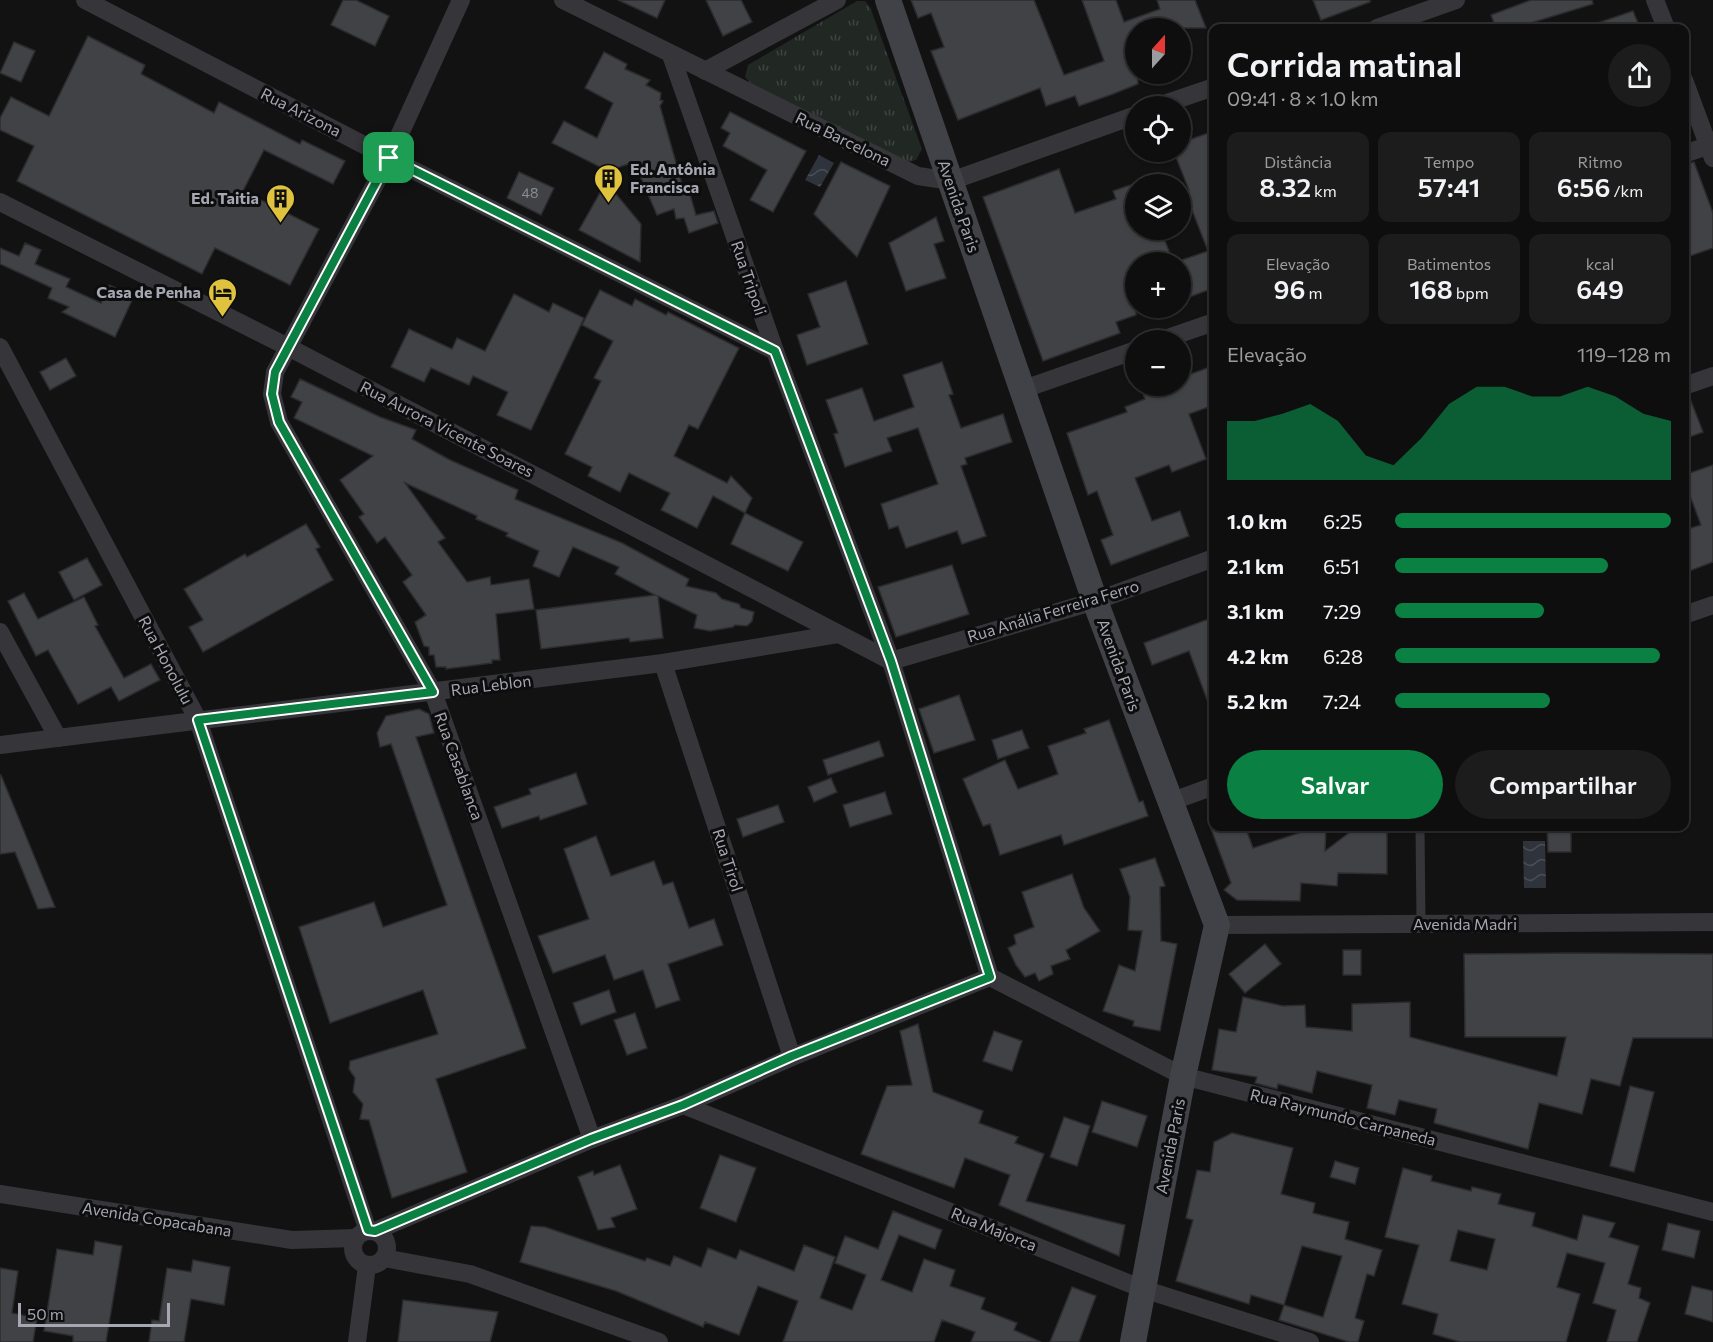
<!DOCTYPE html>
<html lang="pt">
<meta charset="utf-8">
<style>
:root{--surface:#0e0e0e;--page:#1c1c1c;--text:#f1f3f6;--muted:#9b9c9e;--line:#2e2e2e;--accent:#0b8043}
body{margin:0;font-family:Commissioner,sans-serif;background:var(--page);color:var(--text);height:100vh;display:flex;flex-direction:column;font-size:22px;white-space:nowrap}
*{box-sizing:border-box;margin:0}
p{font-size:20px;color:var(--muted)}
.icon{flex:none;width:33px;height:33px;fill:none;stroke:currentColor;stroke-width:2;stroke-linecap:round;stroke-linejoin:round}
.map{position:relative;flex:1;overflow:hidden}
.panel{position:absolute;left:1209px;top:24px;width:480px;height:807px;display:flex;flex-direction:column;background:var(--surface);border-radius:12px;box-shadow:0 2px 4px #0004,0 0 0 2px var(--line)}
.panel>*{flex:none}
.needle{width:39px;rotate:21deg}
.controls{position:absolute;left:1125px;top:18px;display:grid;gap:12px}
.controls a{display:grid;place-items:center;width:66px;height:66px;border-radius:50%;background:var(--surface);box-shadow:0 2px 4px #0004,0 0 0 2px var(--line);font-size:30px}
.scale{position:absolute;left:18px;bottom:15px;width:152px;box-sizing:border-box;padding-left:6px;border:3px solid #a5a7b2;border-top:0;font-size:16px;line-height:21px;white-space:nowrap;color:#a5a7b2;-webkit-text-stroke:4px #0d0d0e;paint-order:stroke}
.pin{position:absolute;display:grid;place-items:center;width:51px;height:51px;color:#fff;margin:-26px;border-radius:12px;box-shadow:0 3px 9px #0006}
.round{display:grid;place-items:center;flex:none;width:63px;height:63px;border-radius:32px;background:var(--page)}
.summary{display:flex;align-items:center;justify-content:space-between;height:102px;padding:0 18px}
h1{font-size:33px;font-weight:600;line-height:45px}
.metrics{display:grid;grid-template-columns:repeat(3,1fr);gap:9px;height:102px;padding:6px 18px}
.metrics div{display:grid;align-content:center;border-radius:12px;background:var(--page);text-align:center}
.metrics b{font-size:26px;font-weight:600}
.metrics small{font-size:16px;font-weight:400}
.metrics p{font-size:16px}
.chart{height:168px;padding:12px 18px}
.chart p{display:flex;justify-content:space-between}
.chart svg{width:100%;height:108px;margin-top:6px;fill:var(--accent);opacity:.7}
.cta{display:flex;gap:12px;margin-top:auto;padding:12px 18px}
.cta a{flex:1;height:69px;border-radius:36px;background:var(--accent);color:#fff;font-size:24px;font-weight:600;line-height:69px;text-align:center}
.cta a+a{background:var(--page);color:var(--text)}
ul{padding:0 18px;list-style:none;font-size:20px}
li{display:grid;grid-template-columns:96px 72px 1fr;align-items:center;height:45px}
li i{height:15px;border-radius:8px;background:var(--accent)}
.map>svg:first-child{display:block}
</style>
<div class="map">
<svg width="1713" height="1342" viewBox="0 0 1713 1342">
<defs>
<pattern id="park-tufts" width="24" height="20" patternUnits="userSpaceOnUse" patternTransform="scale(1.5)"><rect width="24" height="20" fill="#212722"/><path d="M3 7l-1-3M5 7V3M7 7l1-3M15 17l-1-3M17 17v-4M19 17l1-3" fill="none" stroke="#3e4440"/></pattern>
<pattern id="water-waves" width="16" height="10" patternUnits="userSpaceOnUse" patternTransform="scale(1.5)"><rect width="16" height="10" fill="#2f343c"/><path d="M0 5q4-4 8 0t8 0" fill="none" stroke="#4a4f56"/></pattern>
</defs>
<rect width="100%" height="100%" fill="#121213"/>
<path fill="url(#park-tufts)" d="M857,1H865L870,7L922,149L916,160L905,163L753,86L745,77L748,65Z"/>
<g fill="url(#water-waves)">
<path d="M819,155L834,163L820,187L805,180Z"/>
<path d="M1523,841H1545L1546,888H1524Z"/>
</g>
<g fill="#414246" stroke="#2c2c2f" stroke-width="1.5" fill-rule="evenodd">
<path d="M343,0H356L389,16L375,46L331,25Z"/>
<path d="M618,0H665L657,18Z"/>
<path d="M706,0H741L752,22L723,36Z"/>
<path d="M911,0H1034L1064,75L1104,61L1082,0H1116L1124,22L1160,9L1157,0H1195L1206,28H1136L1138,84L1113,94L1079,106L1075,96L1046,106L1040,88L958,120L931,51L944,47L931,13L918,18Z"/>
<path d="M1313,0H1370V2L1321,20Z"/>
<path d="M1531,0H1592L1593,4L1524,25L1525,28H1496L1491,15Z"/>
<path d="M1633,11L1640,28H1590L1589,26Z"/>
<path d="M88,36L145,65L141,74L214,113L219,102L300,144L302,140L345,161L333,184L264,150L243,191L319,229L290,285L215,248L202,274L17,181L34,146L0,130V118L11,97L49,116Z"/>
<path d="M14,42L35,51L21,82L0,73Z"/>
<path d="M604,52L627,64L625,69L650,80L646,85L661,93L660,100L663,101L660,106L684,191H689L696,215L714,211L718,223L689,233L684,218L676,219L674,209L657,215L634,162L608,171L552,143L564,121L597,138L613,103L585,88Z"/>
<path d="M730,112L806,151L773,212L750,200L767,170L723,146L730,133L721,128Z"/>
<path d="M1214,131V288L1189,297L1180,275V262H1176L1208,251L1192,210L1180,214V193L1189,190L1174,152H1180V143Z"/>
<path d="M841,162L890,186L857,257L814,214Z"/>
<path d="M1694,162L1713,213V248L1684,258V165Z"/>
<path d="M1059,169L1075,213L1116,199L1113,191L1136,183V230H1161L1173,262H1136V315L1116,322L1120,333L1043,361L983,197Z"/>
<path d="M519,172L554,188L541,215L507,198Z"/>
<path d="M606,182L641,224L640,262L579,230Z"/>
<path d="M936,217L944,241L934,244L946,278L906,291L889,243Z"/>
<path d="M25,243L41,250L35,264L70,279L66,287L101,303L109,285L134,296L115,337L62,312L69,307L48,298L52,288L0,264V248L19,256Z"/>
<path d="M846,281L868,344L807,365L797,335L820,327L808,294Z"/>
<path d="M600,290L632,306L635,299L666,315L668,312L739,348L698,429L689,425L674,456L727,483L731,476L752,498L745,513L713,496L697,528L661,510L670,493L629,473L620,492L588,476L592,467L565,454L601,381L594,378L613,341L582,325Z"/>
<path d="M514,294L549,312L553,303L584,318L531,430L497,415L508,392L473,376L469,385L431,368L424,382L391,367L409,329L452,349L457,338L485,351Z"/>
<path d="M66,358L76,376L50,390L40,372Z"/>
<path d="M942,362L953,394L949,395L961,428L1003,414L1012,442L965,458L967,464L961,466L986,536L962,544L957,531L906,548L898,526L889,529L881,504L938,484L918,428L887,438L892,451L845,467L834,434L838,433L826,400L862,388L874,421L914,407L903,375Z"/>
<path d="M1210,367L1214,378V405L1189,414L1206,459L1172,472L1169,465L1135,478L1152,521L1180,511L1189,536L1111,565L1101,540L1113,535L1097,491L1088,495L1067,433L1127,412L1125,407L1145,399L1140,386H1180V378Z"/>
<path d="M300,379L380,417L416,430L412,439L450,460L518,490L515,499L622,543L689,579L686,586L716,593L722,599L739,604L741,608L754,612L752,621L747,626L735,625L733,627L710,631L694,628L697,615L658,596L663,638L630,642L629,638L541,649L536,610L655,595L615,574L619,567L573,547L559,577L533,566L539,551L506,536L508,533L476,519L477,516L405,483L445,538L438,542L467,582L490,577L491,585L529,579L534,609L496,614L500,660H492V663L446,669V667H436L434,655H429V647L424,646L415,622L426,615L403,582L412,575L385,537L377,543L359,517L364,514L340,480L373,456L294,418L302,402L291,397Z"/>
<path d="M1689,396L1703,432L1684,439V397Z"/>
<path d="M1713,465V562L1684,573V530L1701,525L1689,493L1684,495V475Z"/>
<path d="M745,513L803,542L788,571L731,544Z"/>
<path d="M306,524L320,547L316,549L333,580L203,652L189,627L203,620L184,589L245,554L247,557Z"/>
<path d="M87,558L102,585L74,600L59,572Z"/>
<path d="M952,565L969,614L896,637L878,587Z"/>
<path d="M24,593L38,619L84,597L98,625L95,626L124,678L151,664L160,680L119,701L111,687L78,704L48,650L36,656L8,601Z"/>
<path d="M1214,617V713H1212L1189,651L1152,665L1144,643Z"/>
<path d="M959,695L975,740L934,753L919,709Z"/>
<path d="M419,709L429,714L434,733L416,737L526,1048L436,1079L467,1172L392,1198L369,1120L360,1119L363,1104L353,1092L355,1078L349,1069L350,1061L438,1034L423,990L330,1023L299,927L374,902L383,927L447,905L391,744L380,747L377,733L386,716Z"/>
<path d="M1109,720L1139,802L1143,801L1148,816L1064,845L1061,835L1000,855L990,824L983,826L963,779L1005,760L1018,789L1058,774L1048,746L1086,733L1084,729Z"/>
<path d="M1022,730L1029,748L998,759L992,740Z"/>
<path d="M879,741L884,756L828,775L823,760Z"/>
<path d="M576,773L587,804L540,820L539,816L502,828L494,807L531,794L529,789Z"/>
<path d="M0,775H1L55,907L38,909L15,852L0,854Z"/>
<path d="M831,778L837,792L814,802L808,787Z"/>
<path d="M885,792L892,814L850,827L843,805Z"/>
<path d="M778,805L784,822L743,837L737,819Z"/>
<path d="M1210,826H1245L1253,848L1314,828L1326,829L1325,851L1358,826H1387V874L1338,873L1337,886L1301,883L1300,901L1237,900L1224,890L1231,883Z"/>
<path d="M1547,826H1571V852H1548Z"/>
<path d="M596,836L611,876L654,861L663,885L673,882L689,928L714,919L723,945L668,964L680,1000L656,1008L643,970L614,980L605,955L553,973L538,936L589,919L564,849Z"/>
<path d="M1155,858L1165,886L1160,887L1161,941L1177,944L1160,1031L1133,1026L1134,1021L1103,1011L1119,965L1135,971L1142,931L1128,930L1130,897L1120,869Z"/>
<path d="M1072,874L1084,908L1100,931L1066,950L1070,959L1051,966L1053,974L1039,981L1035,973L1025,977L1016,965L1008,948L1016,944L1014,935L1034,927L1022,892Z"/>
<path d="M1265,944L1281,964L1245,993L1229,974Z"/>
<rect x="1343" y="950" width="18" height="25"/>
<path d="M1570,953L1713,954V1038H1633L1620,1086L1591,1079L1582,1114L1539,1103L1528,1149L1434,1123L1437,1109L1399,1100L1395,1115L1367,1108L1372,1085L1317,1071L1312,1093L1278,1084L1277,1089L1255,1083L1257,1077L1212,1070L1219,1029L1236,1032L1243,997L1283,1006L1305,1005L1306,1027L1352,1031V1004L1410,1002V1037L1557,1076L1566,1037H1465L1464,954Z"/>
<path d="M609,990L616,1012L581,1025L573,1003Z"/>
<path d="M635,1013L647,1048L627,1055L614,1020Z"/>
<path d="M918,1024L933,1092L983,1111L979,1123L1018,1137L1015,1143L1044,1154L1026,1201L1125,1225L1119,1256L999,1205L1010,1175L965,1158L954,1188L861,1154L887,1086L912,1085L900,1031Z"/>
<path d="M994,1031L1022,1041L1012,1071L983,1061Z"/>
<path d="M1630,1086L1654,1092L1634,1172L1610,1166Z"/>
<path d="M1102,1101L1147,1116L1137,1147L1092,1132Z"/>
<path d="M1064,1117L1090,1126L1077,1166L1050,1157Z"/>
<path d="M1232,1133L1293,1148L1281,1194L1315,1203L1313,1213L1349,1222L1345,1239L1382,1250L1374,1276L1367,1274L1355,1318L1364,1321L1358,1342H1349L1279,1320L1284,1305L1251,1295L1249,1304L1176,1281L1193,1220L1186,1218L1197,1170L1210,1172L1214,1142ZM1302,1246L1342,1256L1323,1317L1284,1305Z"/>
<path d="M720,1155L756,1168L736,1222L700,1208Z"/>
<path d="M1335,1161L1359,1168L1355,1184L1330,1177Z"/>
<path d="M620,1165L637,1209L611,1218L615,1227L598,1230L578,1177L593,1171L594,1175Z"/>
<path d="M1403,1168L1432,1176L1431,1181L1471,1191L1472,1187L1501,1194L1498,1204L1535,1213L1532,1226L1577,1240L1583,1215L1615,1223L1609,1237L1639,1246L1628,1284L1641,1288L1639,1298L1650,1303L1637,1342H1607L1616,1310L1593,1303L1605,1263L1567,1253L1557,1287L1580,1294L1566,1342H1460L1433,1334L1438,1314L1402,1304L1419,1245L1385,1237ZM1458,1230L1495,1239L1487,1270L1450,1261Z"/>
<path d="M893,1211L942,1230L935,1249L899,1235L881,1280L912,1292L924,1259L955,1270L950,1286L985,1298L981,1309L1017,1323L1014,1330L1041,1342H971L975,1332L942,1320L934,1342H783L798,1301L758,1286L739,1335L705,1322L703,1327L616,1291L520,1262L531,1226L545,1227L645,1261L647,1258L670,1266L674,1256L701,1267L708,1248L736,1259L740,1250L794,1271L804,1245L835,1257L820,1298L852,1310L866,1275L835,1263L845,1236L878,1249Z"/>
<path d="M1668,1223L1700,1231L1694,1258L1662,1250Z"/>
<path d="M95,1241L122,1246L106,1342H73V1336L44,1331L57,1249L93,1255Z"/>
<path d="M193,1260L230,1267L224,1305L191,1299L184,1342H149L152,1320L159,1321L167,1268L191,1272Z"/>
<path d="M0,1268L18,1271L12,1313L37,1318L33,1342H0Z"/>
<path d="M1692,1286L1713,1291V1322L1685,1314Z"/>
<path d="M1072,1287L1096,1296L1079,1342H1050Z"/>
<path d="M403,1300L498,1312L490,1342H398Z"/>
</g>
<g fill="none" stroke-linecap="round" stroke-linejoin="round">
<path stroke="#35353a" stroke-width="9" d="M1420,826L1421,924"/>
<g stroke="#35353a" stroke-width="18">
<path d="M85,0L389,158L775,351"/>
<path d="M461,0L389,158L275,372L272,394L279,422L433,692L592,1139"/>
<path d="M563,0L918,176L951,181L1136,115"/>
<path d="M1655,0L1666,28"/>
<path d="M1377,28L1456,0"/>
<path d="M671,55L775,351L891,661L990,977"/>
<path d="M705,71L837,0"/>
<path d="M1684,80L1713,158"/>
<path d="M1158,106L1214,87"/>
<path d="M1684,154L1713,144"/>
<path d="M0,202L288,347L891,661L1095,601L1214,558"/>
<path d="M1162,340L1214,322"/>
<path d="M0,347L198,720L368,1231"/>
<path d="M1684,386L1713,376"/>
<path d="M1021,390L1136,350"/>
<path d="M1684,615L1713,605"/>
<path d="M0,632L58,738"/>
<path d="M663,663L792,1057"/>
<path d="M0,745L663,663L838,634"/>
<path d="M1170,802L1214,786"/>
<path d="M1217,925L1713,922"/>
<path d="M990,977L1183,1076L1713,1212"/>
<path d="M683,1105L1143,1289L1310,1342"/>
<path d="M0,1194L292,1240L355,1238"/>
<circle cx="370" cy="1248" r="17"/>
<path d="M375,1231L592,1139L683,1105L792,1057L990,977"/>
<path d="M384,1258L470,1274L659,1342"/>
<path d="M357,1342L367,1266"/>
</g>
<path stroke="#414248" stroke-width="26" d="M888,0L1095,601L1217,925L1183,1076L1133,1342"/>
</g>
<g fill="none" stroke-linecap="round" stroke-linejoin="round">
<defs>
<path id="route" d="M389,158L775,351L891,661L990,977L792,1056L683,1105L591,1139L375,1231L368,1230L198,720L433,692L279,422L272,394L275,372Z"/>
</defs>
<use href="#route" stroke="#fff" stroke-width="12"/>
<use href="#route" stroke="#0b8043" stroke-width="8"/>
</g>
<defs>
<symbol id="building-pin" viewBox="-11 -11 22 30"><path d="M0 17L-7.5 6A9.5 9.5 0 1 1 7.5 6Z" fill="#dfc33e" stroke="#0d0d0e"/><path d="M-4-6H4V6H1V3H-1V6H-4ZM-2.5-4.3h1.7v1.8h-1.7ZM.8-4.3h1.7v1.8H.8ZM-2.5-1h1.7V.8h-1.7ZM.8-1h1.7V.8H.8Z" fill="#111"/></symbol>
<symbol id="hotel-pin" viewBox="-11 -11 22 30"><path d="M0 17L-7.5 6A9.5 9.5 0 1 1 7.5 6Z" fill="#dfc33e" stroke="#0d0d0e"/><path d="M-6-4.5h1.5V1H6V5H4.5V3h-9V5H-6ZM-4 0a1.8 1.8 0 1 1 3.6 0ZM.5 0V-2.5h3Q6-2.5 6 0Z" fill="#111"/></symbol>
</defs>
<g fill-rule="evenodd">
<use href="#building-pin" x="592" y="162" width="33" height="45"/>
<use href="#building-pin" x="264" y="182" width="33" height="45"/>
<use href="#hotel-pin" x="206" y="276" width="33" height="45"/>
</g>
<g text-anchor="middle" stroke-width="6" stroke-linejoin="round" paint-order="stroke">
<g font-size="14" fill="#8c8e97">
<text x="530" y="198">48</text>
</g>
<g font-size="16" fill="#a5a7b2" stroke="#0d0d0e">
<text transform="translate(301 112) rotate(27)" y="6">Rua Arizona</text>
<text transform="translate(843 139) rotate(26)" y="6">Rua Barcelona</text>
<text transform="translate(959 206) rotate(71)" y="6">Avenida Paris</text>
<text transform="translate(749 278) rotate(71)" y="6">Rua Tripoli</text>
<text transform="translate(447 429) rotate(27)" y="6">Rua Aurora Vicente Soares</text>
<text transform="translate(1053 611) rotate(-17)" y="6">Rua Anália Ferreira Ferro</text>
<text transform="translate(166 660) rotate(62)" y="6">Rua Honolulu</text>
<text transform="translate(1119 665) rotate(70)" y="6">Avenida Paris</text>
<text transform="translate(491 685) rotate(-7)" y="6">Rua Leblon</text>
<text transform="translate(459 766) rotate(70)" y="6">Rua Casablanca</text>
<text transform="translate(728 860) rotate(72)" y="6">Rua Tirol</text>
<text x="1465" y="930">Avenida Madri</text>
<text transform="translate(1343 1117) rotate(14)" y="6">Rua Raymundo Carpaneda</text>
<text transform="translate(1170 1146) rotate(-79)" y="6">Avenida Paris</text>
<text transform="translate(157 1219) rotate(9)" y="6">Avenida Copacabana</text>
<text transform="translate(994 1229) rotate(22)" y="6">Rua Majorca</text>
</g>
<g font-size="16" font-weight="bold" fill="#a5a7b2" stroke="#0d0d0e" text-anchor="end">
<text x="630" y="175" text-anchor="start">Ed. Antônia<tspan x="630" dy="18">Francisca</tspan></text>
<text x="259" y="204">Ed. Taitia</text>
<text x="201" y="298">Casa de Penha</text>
</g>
</g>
</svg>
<div class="controls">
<a><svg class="needle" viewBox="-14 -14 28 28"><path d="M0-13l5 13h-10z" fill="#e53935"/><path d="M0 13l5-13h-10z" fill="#9b9c9e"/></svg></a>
<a><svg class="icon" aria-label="locate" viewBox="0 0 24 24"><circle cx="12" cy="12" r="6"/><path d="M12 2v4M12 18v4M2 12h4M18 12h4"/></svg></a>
<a><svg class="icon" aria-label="layers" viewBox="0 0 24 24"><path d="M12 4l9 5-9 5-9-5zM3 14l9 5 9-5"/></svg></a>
<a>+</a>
<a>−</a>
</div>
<div class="scale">50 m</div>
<div class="pin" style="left:389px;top:158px;background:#1e9e55"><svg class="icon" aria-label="arrive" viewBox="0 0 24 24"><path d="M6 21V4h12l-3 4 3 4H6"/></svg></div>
<section class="panel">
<div class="summary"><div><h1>Corrida matinal</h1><p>09:41 · 8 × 1.0 km</p></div><a class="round"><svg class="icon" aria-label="share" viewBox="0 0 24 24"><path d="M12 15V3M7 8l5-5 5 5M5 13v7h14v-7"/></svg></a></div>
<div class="metrics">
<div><p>Distância</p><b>8.32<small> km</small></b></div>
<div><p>Tempo</p><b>57:41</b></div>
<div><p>Ritmo</p><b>6:56<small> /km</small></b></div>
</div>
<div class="metrics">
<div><p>Elevação</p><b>96<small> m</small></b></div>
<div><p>Batimentos</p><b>168<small> bpm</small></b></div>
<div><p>kcal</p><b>649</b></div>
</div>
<div class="chart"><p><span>Elevação</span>119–128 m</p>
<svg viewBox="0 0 160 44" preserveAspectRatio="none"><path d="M0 44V20L10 20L20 17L30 13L40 20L50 34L60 38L70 27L80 13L90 6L100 6L110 10L120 10L130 6L140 10L150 17L160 20V44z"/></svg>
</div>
<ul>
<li><b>1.0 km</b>6:25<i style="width:100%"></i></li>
<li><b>2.1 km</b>6:51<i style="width:77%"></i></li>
<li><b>3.1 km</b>7:29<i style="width:54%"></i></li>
<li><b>4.2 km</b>6:28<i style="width:96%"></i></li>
<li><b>5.2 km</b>7:24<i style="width:56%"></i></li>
</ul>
<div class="cta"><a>Salvar</a><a>Compartilhar</a></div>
</section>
</div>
